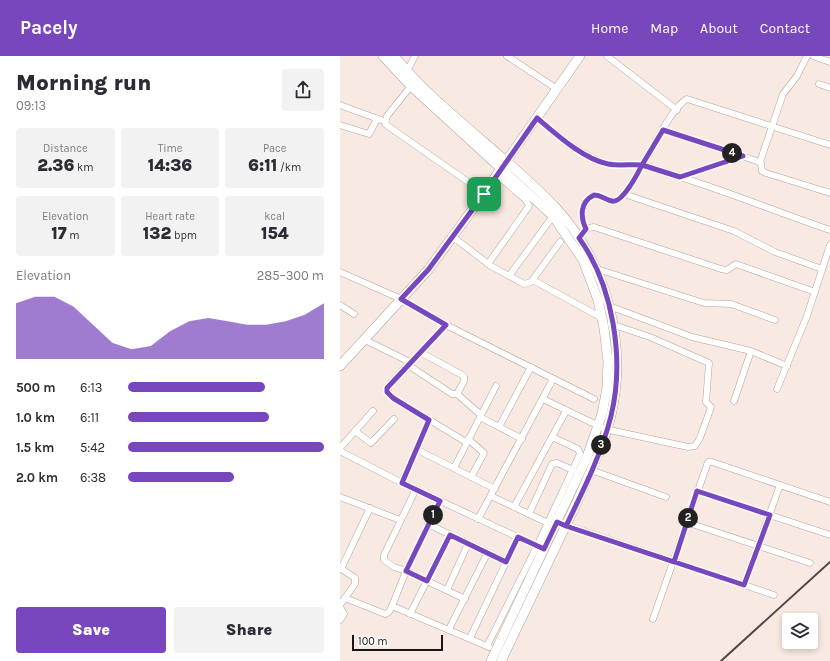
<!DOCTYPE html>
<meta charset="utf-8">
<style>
:root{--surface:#fff;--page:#f2f2f3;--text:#2b2b33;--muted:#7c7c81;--accent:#7846bd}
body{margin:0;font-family:Karla,sans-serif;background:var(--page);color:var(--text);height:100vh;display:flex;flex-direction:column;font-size:15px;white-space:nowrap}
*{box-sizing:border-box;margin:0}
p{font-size:13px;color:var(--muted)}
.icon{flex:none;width:22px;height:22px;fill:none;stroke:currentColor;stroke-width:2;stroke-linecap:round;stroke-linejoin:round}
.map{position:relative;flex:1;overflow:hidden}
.sheet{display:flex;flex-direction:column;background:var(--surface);width:340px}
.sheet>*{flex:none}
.controls{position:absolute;left:442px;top:557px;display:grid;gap:8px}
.controls a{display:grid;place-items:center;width:36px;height:36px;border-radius:4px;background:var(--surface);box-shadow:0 2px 6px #0003;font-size:20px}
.scale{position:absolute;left:12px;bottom:10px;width:91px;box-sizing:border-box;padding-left:4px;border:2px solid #1b1613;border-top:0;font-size:11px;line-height:14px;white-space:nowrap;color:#1b1613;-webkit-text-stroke:3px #fff;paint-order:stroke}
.pin{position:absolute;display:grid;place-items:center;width:34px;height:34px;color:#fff;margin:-17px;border-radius:8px;box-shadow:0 2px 6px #0006}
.km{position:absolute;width:20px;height:20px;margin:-10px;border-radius:50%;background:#222;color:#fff;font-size:11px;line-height:20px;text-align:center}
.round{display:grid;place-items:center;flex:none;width:42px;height:42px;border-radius:4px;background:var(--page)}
.overview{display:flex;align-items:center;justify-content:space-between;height:68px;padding:0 16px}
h1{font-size:22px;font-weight:800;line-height:30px}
.figures{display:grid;grid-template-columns:repeat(3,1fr);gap:6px;height:68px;padding:4px 16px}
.figures div{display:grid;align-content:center;border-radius:4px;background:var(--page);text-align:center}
.figures b{font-size:17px;font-weight:800}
.figures small{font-size:11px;font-weight:400}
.figures p{font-size:11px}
.chart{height:112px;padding:8px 16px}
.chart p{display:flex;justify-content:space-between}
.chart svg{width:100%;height:72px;margin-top:4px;fill:var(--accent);opacity:.7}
.action{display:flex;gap:8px;margin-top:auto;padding:8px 16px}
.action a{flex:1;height:46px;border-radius:4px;background:var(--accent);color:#fff;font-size:16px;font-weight:800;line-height:46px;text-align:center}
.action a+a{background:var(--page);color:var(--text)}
ul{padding:0 16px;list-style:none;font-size:13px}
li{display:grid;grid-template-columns:64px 48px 1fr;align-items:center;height:30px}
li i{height:10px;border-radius:5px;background:var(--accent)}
header{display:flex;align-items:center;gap:24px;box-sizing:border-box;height:56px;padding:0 20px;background:var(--accent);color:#fff}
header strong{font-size:19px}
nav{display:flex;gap:22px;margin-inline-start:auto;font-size:14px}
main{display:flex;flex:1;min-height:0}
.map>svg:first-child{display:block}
</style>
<header>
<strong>Pacely</strong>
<nav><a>Home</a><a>Map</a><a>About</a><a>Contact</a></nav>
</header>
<main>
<section class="sheet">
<div class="overview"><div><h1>Morning run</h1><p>09:13</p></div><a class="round"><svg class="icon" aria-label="share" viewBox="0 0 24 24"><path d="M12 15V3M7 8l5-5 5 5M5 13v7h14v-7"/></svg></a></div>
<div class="figures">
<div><p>Distance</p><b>2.36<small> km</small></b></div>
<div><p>Time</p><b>14:36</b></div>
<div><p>Pace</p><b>6:11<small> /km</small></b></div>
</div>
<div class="figures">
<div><p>Elevation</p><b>17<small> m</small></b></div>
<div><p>Heart rate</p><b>132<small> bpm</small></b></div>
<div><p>kcal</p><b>154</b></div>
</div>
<div class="chart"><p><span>Elevation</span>285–300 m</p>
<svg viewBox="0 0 160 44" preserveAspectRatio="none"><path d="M0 44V10L10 6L20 6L30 12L40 23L50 34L60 38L70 36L80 27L90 21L100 19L110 21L120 23L130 23L140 21L150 17L160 10V44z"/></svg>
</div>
<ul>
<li><b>500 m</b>6:13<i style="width:70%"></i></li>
<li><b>1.0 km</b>6:11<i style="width:72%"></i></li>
<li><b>1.5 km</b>5:42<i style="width:100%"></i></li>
<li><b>2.0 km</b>6:38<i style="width:54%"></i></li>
</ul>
<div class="action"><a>Save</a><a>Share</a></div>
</section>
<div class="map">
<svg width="490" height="605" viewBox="0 0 490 605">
<rect width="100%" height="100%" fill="#f8e9e2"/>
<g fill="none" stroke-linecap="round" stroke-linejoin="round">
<defs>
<g id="street">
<path d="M167,0L217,33"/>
<path d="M267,0L337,54"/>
<path d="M473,0L490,6"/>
<path d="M67,15L75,0"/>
<path d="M479,28L490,32"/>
<path d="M71,30L47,60L45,68L144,137"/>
<path d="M0,49L41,64"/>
<path d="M197,62C216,78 236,95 259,105C274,112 289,106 304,110C367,127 428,153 490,174"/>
<path d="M0,69L29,78L37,63"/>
<path d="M323,74L417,105L421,107L422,115L426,117L490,137"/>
<path d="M420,106L443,38L457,20L467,0"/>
<path d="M339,121L403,100"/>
<path d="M284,138L394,175L435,196L482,213"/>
<path d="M246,173C240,160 240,146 254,139C261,139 268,146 275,145C291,144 325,54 347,43L490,89"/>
<path d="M113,181L151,210L184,228L191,226L220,186"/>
<path d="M239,182L248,172L254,171L381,213L387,214L396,208L475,236"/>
<path d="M148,208L189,150L186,144L157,119"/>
<path d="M257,213L364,247L391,248L435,264"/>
<path d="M0,216L61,243L106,269L254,343"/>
<path d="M169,220L213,160"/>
<path d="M193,224L262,262"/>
<path d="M0,249L14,258"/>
<path d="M269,250L352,281L411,295L447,310"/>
<path d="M106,269L50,328L47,336L53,342L126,386"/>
<path d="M25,284L70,306"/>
<path d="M68,309L112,338H117L124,325V320L80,296"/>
<path d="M437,333L467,260L490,189"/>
<path d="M117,338L141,359"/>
<path d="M203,343L265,373L348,391L355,390L360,382L371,351L366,346L369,307L310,281L271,268"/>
<path d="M394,345L411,295"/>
<path d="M140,361L182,383"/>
<path d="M159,371L191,311"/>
<path d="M15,375L31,387L54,363"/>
<path d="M128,383L144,397L131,421"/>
<path d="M0,392L33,355"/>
<path d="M76,393L155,433"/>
<path d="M0,395L62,427L201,492"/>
<path d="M114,412L156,330"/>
<path d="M251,414L326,441"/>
<path d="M62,427L89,364"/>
<path d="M76,433L44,499V504L54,511L66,515L125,543"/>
<path d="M357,435L490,479"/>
<path d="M151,440L208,467"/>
<path d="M0,441L60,464"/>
<path d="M174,451L226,355"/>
<path d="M189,458L212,408L217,407L233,414"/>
<path d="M138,463L213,323"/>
<path d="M217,466L434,539"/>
<path d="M346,466L470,507"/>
<path d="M88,468L166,506"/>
<path d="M0,512L15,522V528L5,542"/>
<path d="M1,513L30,452"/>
<path d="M404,529L440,429"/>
<path d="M107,534L128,488"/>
<path d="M0,549L5,542L45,558L49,556L52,550L149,591"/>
<path d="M52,550L66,515L100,445"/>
<path d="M0,551L4,558L0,564"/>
<path d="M70,558L110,479"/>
<path d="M313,563L368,406H372L490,446"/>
<path d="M109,573L147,498"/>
<path d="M130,582L178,481"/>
<path d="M147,590L197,490L240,398L238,393L212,381"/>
</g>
<g id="secondary">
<path d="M43,0L71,30L213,160L243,204L258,244L264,272L268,305L267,332L262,358L247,401L151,605"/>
<path d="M54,0C101,57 165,98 216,152C266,206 288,287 271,359C264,389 249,418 237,446C212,499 186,552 161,605"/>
<path d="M0,310L88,214L127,161L240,0"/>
</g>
</defs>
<use href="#street" stroke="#b2a49d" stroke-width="7"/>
<use href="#secondary" stroke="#b2a49d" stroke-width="10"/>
<use href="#street" stroke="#fff" stroke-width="6"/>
<use href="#secondary" stroke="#fff" stroke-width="9"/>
<path stroke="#4d4642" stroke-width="2" d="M381,605L490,506"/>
</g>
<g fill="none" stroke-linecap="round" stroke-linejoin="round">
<defs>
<path id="route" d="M144,138L88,214L61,243L106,269L47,332V336L53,342L89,364L62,427L100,445L66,515L87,525L110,479L166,506L178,481L204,493L217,466L226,470L334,506L357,435L430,459L404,529L226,470C243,435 262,397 271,360C285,303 273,229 239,182L246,173C240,160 240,146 254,139C261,139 266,144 272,145C282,148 298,117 302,109L340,121L403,100L323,74L302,109C291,108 279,110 268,108C243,103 216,78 197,62L144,138"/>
</defs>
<use href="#route" stroke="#fff" stroke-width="8"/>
<use href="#route" stroke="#7846bd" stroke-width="5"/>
</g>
</svg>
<div class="controls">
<a><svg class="icon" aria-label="layers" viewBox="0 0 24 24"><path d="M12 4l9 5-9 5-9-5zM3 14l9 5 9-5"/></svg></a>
</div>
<div class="scale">100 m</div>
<div class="pin" style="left:144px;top:138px;background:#1e9e55"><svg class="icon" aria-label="arrive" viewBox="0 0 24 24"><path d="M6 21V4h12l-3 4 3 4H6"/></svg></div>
<b class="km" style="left:93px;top:459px">1</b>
<b class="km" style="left:348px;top:462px">2</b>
<b class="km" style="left:261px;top:389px">3</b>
<b class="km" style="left:392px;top:97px">4</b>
</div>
</main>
